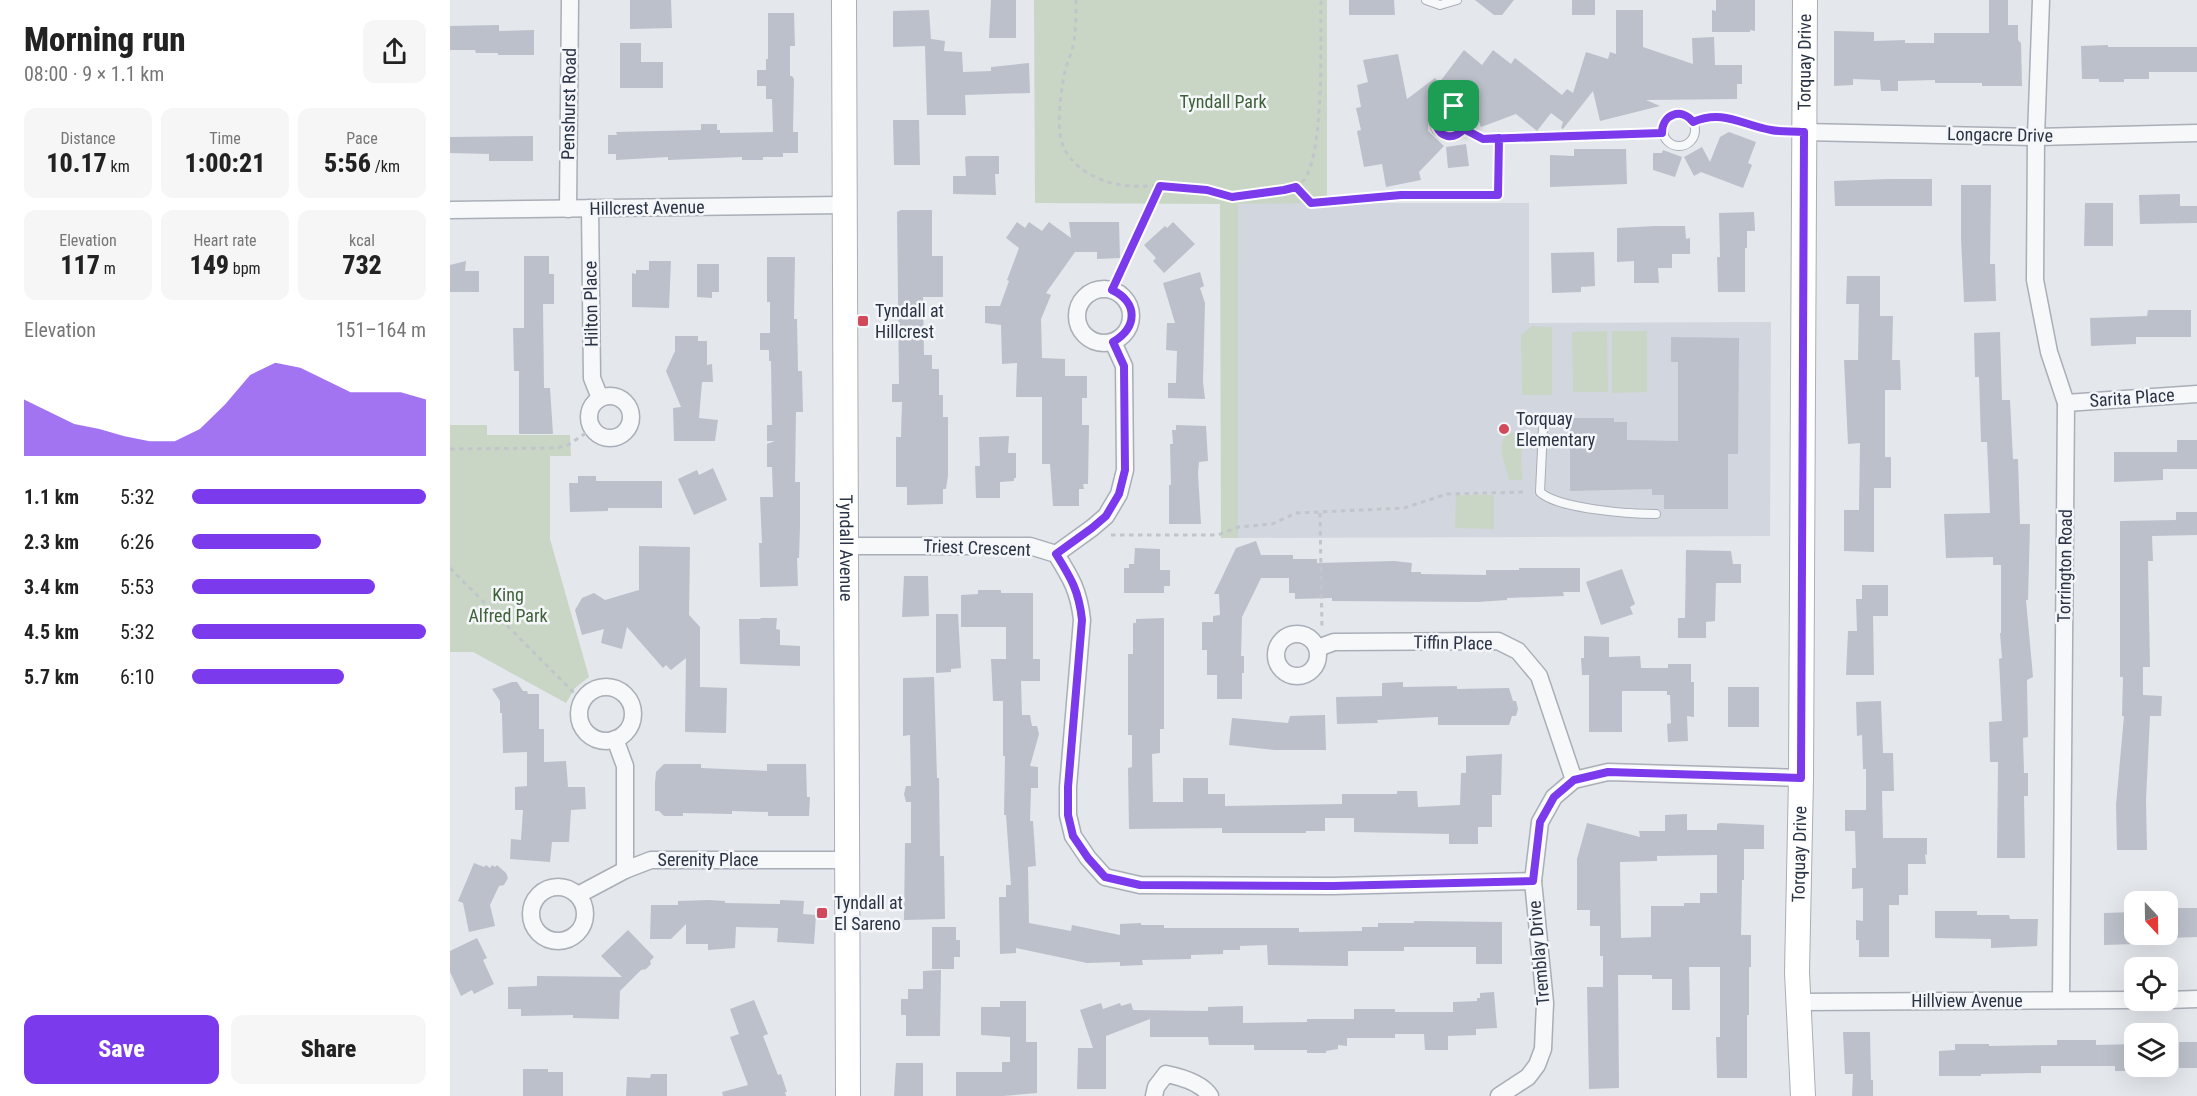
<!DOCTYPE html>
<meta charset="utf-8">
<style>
:root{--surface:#fff;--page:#f6f6f6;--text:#222;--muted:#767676;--accent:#7c3aed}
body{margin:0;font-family:"Roboto Condensed",sans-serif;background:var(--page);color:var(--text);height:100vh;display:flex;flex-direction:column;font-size:22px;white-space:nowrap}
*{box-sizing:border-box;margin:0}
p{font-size:20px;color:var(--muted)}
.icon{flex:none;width:33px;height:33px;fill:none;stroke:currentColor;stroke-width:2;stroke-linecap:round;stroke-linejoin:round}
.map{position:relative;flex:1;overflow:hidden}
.sheet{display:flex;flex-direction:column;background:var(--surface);width:450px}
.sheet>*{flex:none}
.needle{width:39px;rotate:158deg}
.controls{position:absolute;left:1674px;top:891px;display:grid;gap:12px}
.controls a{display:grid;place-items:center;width:54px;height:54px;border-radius:12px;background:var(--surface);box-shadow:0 6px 24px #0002;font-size:30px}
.pin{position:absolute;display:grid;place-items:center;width:51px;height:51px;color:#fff;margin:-26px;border-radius:12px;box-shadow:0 3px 9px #0006}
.round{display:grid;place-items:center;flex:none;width:63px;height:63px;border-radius:12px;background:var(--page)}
.headline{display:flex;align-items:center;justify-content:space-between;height:102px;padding:0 24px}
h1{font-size:33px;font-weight:800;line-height:45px}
.figures{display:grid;grid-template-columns:repeat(3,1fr);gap:9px;height:102px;padding:6px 24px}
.figures div{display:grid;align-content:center;border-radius:12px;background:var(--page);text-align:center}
.figures b{font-size:26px;font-weight:800}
.figures small{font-size:16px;font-weight:400}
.figures p{font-size:16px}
.chart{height:168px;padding:12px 24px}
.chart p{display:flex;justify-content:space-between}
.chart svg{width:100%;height:108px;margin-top:6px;fill:var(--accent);opacity:.7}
.button{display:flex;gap:12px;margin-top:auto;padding:12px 24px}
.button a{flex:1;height:69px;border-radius:12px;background:var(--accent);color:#fff;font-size:24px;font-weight:800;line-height:69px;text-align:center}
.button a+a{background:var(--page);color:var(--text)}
ul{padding:0 24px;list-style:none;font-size:20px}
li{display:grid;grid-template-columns:96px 72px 1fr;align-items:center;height:45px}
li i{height:15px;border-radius:8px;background:var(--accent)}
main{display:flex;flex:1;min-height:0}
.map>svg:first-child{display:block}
</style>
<main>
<section class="sheet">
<div class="headline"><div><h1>Morning run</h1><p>08:00 · 9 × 1.1 km</p></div><a class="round"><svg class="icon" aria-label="share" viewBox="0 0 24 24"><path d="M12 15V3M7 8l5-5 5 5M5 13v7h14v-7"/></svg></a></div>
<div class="figures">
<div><p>Distance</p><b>10.17<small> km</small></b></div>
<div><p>Time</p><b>1:00:21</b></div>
<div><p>Pace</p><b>5:56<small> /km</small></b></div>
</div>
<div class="figures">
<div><p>Elevation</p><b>117<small> m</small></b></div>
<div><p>Heart rate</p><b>149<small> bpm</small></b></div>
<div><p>kcal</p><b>732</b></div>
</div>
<div class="chart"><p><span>Elevation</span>151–164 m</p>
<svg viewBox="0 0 160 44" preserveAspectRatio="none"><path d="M0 44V21L10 26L20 31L30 33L40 36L50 38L60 38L70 33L80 23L90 11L100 6L110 8L120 13L130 18L140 18L150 18L160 21V44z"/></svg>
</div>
<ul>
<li><b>1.1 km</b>5:32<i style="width:100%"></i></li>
<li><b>2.3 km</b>6:26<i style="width:55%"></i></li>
<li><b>3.4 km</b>5:53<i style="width:78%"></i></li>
<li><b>4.5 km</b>5:32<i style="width:100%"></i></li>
<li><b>5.7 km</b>6:10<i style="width:65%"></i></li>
</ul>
<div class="button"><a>Save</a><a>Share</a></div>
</section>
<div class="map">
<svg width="1747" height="1096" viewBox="0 0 1747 1096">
<rect width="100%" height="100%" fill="#e4e7ec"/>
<path fill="#d2d6de" d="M788,203H1079V323L1321,322L1320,536L788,538Z"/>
<g fill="#c9d6c5">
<path d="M584,0H877V203L788,204V538H771L770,204L585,203Z"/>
<path d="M1082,326L1102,327V395H1072L1071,335Z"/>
<path d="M1157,331L1158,392H1123L1122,332Z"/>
<path d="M1162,331H1197V392L1162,393Z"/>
<path d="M0,425H37V435H120L121,456H100V539L139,677L125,688L116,703L23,652H0Z"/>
<path d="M1066,432L1074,439L1075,446L1071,452L1072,480H1059C1056,461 1045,450 1057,433Z"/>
<path d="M1006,495H1044V529L1005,528Z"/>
</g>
<g fill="#bbc0ca" fill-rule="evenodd">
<path d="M180,0H221L222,28L180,29Z"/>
<path d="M541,0H566V38H539Z"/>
<path d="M899,0H944L945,15H899Z"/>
<path d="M1025,0H1064L1052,15H1044Z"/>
<rect x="1122" y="0" width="23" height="15"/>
<path d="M1266,0H1305V31L1300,30V32H1262V10L1266,11Z"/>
<path d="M1539,0H1558V25H1568V40L1571,43L1572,86H1532V83H1485V80L1448,81V91H1431L1430,80L1403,79V85L1384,86V31L1424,32V41L1455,40V43H1484V33H1539Z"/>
<path d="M479,10L481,39L495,41L494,51L512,52L513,72L541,71V67L579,63L580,93L515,95L516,115H477L475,46L443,47V11Z"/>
<path d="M1166,10H1193V47L1243,64L1242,38L1264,37L1265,65H1292V84H1287V99L1196,100L1210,106L1150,121L1143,91L1113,129L1111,128L1113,122L1101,113L1087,131L1066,114L1031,127L1021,101L1007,90L979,109L978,131L994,146L969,172L971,180L936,187L932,164L914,167L907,131L911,130L906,108L911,107L907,85L918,82L913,60L948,54L957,99L985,78L989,83L1014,50L1032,65L1043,50L1061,64L1065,58L1112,95L1117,89L1123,93L1136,52L1158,59L1160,52L1166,54Z"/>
<path d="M318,13H344L345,46H340V76H342L344,79L343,132H348V153H333V157H313V160H292V157L218,160V157L166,160V154H158V135H167L166,132L251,130V124H267V130H270V133L323,132L322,99H316V86H307V70H316V59H318Z"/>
<path d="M49,25V31L84,30V55H48V53H26L25,50H0V26Z"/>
<path d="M170,43H191V62H213V88H170Z"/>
<path d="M1658,45V47H1747V72H1699V79H1674V82H1649V79H1632L1631,46Z"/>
<path d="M443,120H469L470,165H444Z"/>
<path d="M1279,132L1306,142L1298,163L1302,165L1293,188L1251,172L1244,176L1234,157L1252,147L1260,162L1270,137Z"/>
<path d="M83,136V161H39V154L0,153V137Z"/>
<path d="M1016,144L1019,166L998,168L996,147Z"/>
<path d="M1124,149H1176L1177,184L1100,187V155L1124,156Z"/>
<path d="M1213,150L1232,157L1225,177L1203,170V153H1212Z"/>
<path d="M518,156H549V174H545L546,195L503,194V176H516L515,157Z"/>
<path d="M1439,179H1482V206H1385L1384,181Z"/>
<path d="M1511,185H1541L1540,264H1545L1546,301L1514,302L1511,238Z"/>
<path d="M1730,194V206H1747V223L1690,224L1689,195Z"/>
<path d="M1635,203H1663V246H1634Z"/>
<path d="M451,210H482V256H493V297H473L474,355H482V369H489V395H493V417H498V476L496,489H493V504L457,505V487H446V437H451L452,402H442V384H449L447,212Z"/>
<path d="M1304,212L1305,231H1297V248H1295V292H1268L1267,257H1270L1269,213Z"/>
<path d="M567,222L575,228L579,222L592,231L599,222L621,238L619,222H669L670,258L647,259V252H625L596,293L601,295L591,319L592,358L615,359V376H637V398H632V425H639L638,484H633L634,489H629V506H603L600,464H592V397H566L567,363L552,364L551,325L535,323V306H550L559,281L557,280L569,248L556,238Z"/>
<path d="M723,222L745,244L714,273L703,261L706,258L694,245L715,226L717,228Z"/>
<path d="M1205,226H1235L1236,239L1240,238V254H1222V268H1208L1209,283H1184V261L1167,262V228Z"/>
<path d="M1144,252L1145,286L1131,287V292L1102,293L1101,253Z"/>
<path d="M74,256H99V274H104V304H93L94,388H100L103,434H69V371H64L63,328H74Z"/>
<path d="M317,257H345L344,319H347L348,371H352L353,412H346L345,482H350V527L349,558H347L348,586L310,587L309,543H312L310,497H323L322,467H317V444L325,441H317V425H322L321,361H319V350H310V333H320V302H317Z"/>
<path d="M16,261L15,271H29V292H0V265Z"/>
<path d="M199,261H221L219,308L182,307V273L186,274V270H199Z"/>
<path d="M247,264H269V292H262V298L247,297Z"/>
<path d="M750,272L754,286L750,288L755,303L753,382L755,399L718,398V383H726L727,351L716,350L717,323H725L713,283Z"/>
<path d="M1397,276H1430V316H1443L1442,360H1450L1451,390H1435V457H1441V488H1424V552L1394,551V510H1409L1410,443L1398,444L1394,360H1408L1409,304H1396Z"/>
<path d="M1698,310H1741V337H1686V344L1641,346L1640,318L1697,316Z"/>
<path d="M1550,332L1552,400H1560L1563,459H1568L1570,524H1580L1578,600H1576L1583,677L1577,680L1578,737L1573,738L1574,773H1578V796H1574L1575,858H1547L1548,762H1540L1539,722L1552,721L1549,659L1552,658L1550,633H1551V565H1543V557L1496,558L1494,514L1540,513L1537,442H1531L1529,377H1525L1524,333Z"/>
<path d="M225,336H248V341H257V365L262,364L263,382H252L249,418L268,420L265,441H224L223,408L231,407L216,371L225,351Z"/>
<path d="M1221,337L1289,338L1288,454H1278V509H1214V495H1202V489L1120,491V418H1164V422H1177V440L1228,441V362H1221Z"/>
<path d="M726,425L756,426L758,461L749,462L748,473L751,524H719V485H721L720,444H723L722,430H726Z"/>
<path d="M559,436L558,453H566V478H564V481L550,482V498H526L525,466H530L529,437Z"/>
<path d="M1727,440H1747V469H1713V480L1664,482V452H1727Z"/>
<path d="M263,468L277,500L244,515L228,479L247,470L249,475Z"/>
<path d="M128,476H146V481H212V508H158V511L120,512L119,483H128Z"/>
<path d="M1726,512H1747V535L1702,536L1703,561H1698L1700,667H1693V695L1712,696L1711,716H1700L1696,800L1697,850H1667L1666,805L1674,716H1672L1673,677H1670V521L1726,520Z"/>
<path d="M806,541L811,555H843V559H867V563L944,561L962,563L961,572H971V574L1036,575V570H1069V568H1130V592H1113L1114,596L1057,598V600L1027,602L882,601V598L845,599V593H839V578H811L792,617L791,656H794V673H792V699H767V675H757V650H752V622H763V616L770,615L769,594H764L786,548Z"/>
<path d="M189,546L240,547L239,615L250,627V687L277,688L276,733L235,732L236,658L221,670L216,665L213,668L177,627L172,649L151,643L154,629L132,635L125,610L132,598L144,593L155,600L189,590Z"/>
<path d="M685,548L710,549V570H720V586H714V593H674V568H679V564H684Z"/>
<path d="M1236,550L1281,551L1283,564H1291V583H1266L1265,621L1256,622V638H1228V618H1235Z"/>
<path d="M1172,569L1185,604L1180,607L1183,614L1151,625L1136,582Z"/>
<path d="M454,576H478L479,616L452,617Z"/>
<path d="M1412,585H1438V616H1423L1424,675H1396L1398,631H1407L1406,599H1412Z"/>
<path d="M528,590H551V593H583V659H590V681H571L572,715H580L582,726H587L589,734L580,766L588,767V788H581L580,821H583L586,866L578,867L579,923L621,931L622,925L670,935V924L691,923V925H714V928H849V932L912,931V927H928V923H964V921L1052,922V964H1026V947H954V951H898V966L818,965L817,945L790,946V950H773V954L741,955V959L692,960L693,965L670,966V962L637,963L566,948V953L550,954L549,897H556V885H561L556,815H554L555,756H553V701H543L541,659H556V627H511V595L528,594Z"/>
<path d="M486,614H508L511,668L501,669V672L486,673Z"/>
<path d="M311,618H327L326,629L330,630V645L350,646V666L290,664L289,619H310Z"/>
<path d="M714,618V729H710V753L702,754L703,802H733V778H758V794H775V806L892,804V794H947V791H967L968,807L1010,805L1011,773H1016V756L1052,754L1051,795H1042V827H1028V844H999V834L904,832V818H875V831H856V833H772V828L679,829L678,768L682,767V735H678V654H683V623H686V619Z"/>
<path d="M1134,636L1159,637V657L1190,656L1191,668H1218V664H1241V682H1244V717L1237,716L1238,741L1218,742L1217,724L1221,723L1220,695H1217V691H1172V732H1139V675H1132L1131,658H1134Z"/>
<path d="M484,677L487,778H489L490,856H494L495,919L454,920L455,843H461V802H456L454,794L456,786H461L460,735L453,736V678Z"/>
<path d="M62,682H67L73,691H77L78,694H89V729H94V762L116,761L118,787H135L136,809L121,810L119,842H102L100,862L60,859L61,839L71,840L73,810H65V787L77,786V752L53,753L52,713H50V701L42,689Z"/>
<path d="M953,682V687L1007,686V689L1059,688L1063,701H1066L1068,709L1066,716H1062L1059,725H988V717L927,720L928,723L887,724L886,697L932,696V683Z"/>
<rect x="1278" y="687" width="31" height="40"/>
<path d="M1431,701L1433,753H1443L1444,791H1432L1433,838H1477V855L1475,854L1476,864H1458V895H1449V905H1439V957H1409V940H1406V920L1413,921V888L1402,889V868H1406L1405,831H1395V810H1416V769H1413L1412,735L1407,736L1406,702Z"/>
<path d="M875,715L876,750H825L779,745L782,718L838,723L840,716Z"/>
<path d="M214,764H251V768L317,771V764H356L357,797H360L359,816H318V812L282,811V814L233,813V816H214L209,811H205V783L206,772Z"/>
<path d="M1237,814V830H1267V824L1270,823L1314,825V849H1294V880H1292L1291,935H1301V967H1299V1015H1297V1078H1267L1266,1037H1270V967H1239L1240,1010H1222V979H1202V975H1168L1169,1088L1139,1089L1137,987H1153V956H1150V926H1140V910H1127V859L1137,823L1190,837L1189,831H1215V815ZM1267,855V893H1250V903H1234V906H1201V937L1171,938L1170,862L1207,861V856Z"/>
<path d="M24,863L34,867L36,865L40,868L42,865L45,867L47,865L56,873L58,878L54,885L49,886L40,905L45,926L19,932L13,903L8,901Z"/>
<path d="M259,900L275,901V903L330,904V900L354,901L353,914L366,915L364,944L327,942L328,928L286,927L285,948L258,950V944H236V924L221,939H200L201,905H228V901Z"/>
<path d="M1718,908H1747V937L1718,938Z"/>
<path d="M1485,911H1527V915H1559L1560,919H1588L1587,946L1541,948V939L1485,938Z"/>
<path d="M1684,912V944L1654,945V913Z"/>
<path d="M482,927H506V940H510V957H504V969H482Z"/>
<path d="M178,930L204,957L200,961L201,964L196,969L191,970L170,991L169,1019L123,1018V1015L71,1016V1009H58V987L87,986V976L172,977L151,956Z"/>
<path d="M27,938L37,958L33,960L44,984L24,994L22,990L11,996L0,972V951Z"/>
<path d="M491,970L490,1036H456V1015H451V999H458V989H473V971Z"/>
<path d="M1044,992L1047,1028L1026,1029V1035L998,1036V1050H975L974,1034H945V1038H897V1046L888,1045V1049L876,1051V1053H857V1050H804V1045H759L758,1037H700V1019L656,1036V1089H627L628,1048H643L630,1010L651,1003L653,1009L670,1003L671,1006L681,1003L683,1010L758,1011V1007L793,1006V1023L857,1022V1019H904V1009H945V1012H1003V1002L1027,1001V998H1030V993Z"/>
<path d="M304,1000L318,1034L313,1036L328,1075L331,1074L337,1092H335L336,1096H273L272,1092L298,1085L280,1037L289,1034L280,1009Z"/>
<path d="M550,1001H576V1042H587V1093L553,1096H506V1072H552V1062H560V1037L531,1035V1007H550Z"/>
<path d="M1393,1032H1420L1421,1080H1423V1096H1402L1403,1074H1395Z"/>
<path d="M1607,1040H1646V1045L1684,1044V1071H1665V1066H1591V1073L1531,1074V1076H1489V1051L1505,1050V1044H1539V1046L1607,1045Z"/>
<rect x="1729" y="1042" width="18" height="26"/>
<path d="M446,1063H473V1096H444Z"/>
<path d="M73,1069H98V1072H113V1096H73Z"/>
<path d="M201,1074H217V1096H176L177,1077L200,1078Z"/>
</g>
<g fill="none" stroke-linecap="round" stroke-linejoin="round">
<defs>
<g id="lane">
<path d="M976,0L990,5L1007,0"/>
<circle cx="1000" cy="121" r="16"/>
<circle cx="1229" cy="130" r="16"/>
<path d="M1243,122C1273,109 1291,125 1320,130C1331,132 1343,131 1354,132"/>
<path d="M1014,129L1033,139L1212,133"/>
<path d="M1093,428L1090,492C1108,509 1180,514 1206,514"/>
</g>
<g id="street">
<path d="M1591,0L1586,137L1585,280L1599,352L1616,403L1611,1000"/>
<path d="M1354,132L1586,137L1747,133"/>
<path d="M140,208L142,378L150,398"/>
<path d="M118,209L120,0"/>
<path d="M0,210L395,205"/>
<circle cx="654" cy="316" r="27"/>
<circle cx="160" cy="417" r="21"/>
<path d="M1616,403L1747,394"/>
<path d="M397,546H580L606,554C621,578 629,591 632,620L618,787V815L623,836L638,858L655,877L690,885L883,886L1083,881"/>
<path d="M606,554L642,528L656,516L669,494L675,470L674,366L663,342"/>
<circle cx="847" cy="655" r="21"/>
<path d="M868,648L884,642L1048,641L1068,651L1089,676L1124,780"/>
<circle cx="156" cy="714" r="27"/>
<path d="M165,739L175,766V870"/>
<circle cx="108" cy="914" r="27"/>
<path d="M128,895L175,870L201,860H396"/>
<path d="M1718,1000L1747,999"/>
<path d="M1349,1002L1684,1000"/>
<path d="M704,1096L706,1087L716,1074C731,1077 752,1083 760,1096"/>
<path d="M1049,1096L1078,1077L1087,1065L1093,1049L1095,1003L1083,881L1090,822L1104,797L1124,780L1158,772L1351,778"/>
</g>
<g id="secondary">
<path id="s1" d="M394,0L398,1096"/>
<path id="s2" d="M1353,1096L1347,972L1351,778L1355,0"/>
</g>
</defs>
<use href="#lane" stroke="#a9aeb7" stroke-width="10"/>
<use href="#street" stroke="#a9aeb7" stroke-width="19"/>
<use href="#secondary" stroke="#a9aeb7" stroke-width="26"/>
<g stroke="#c2c5cb" stroke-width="3" stroke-dasharray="4.5 4.5" stroke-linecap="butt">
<path d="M626,0C626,13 626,28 624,41C622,52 618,61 615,71C611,89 606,127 612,143C619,163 636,174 655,181C680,190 706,184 732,186C748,188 764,194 780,196C793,198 847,190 854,180C875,151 870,39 871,0"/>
<path d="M846,187L861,203L951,195H1048L1049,152"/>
<path d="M662,290L710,185"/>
<path d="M0,449L106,448L118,445L142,429"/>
<path d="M870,513L872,629"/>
<path d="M661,535H768L788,527L822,524L846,513L954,508L997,494L1076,492"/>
<path d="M0,568L132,701"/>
</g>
<use href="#lane" stroke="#f7f8fa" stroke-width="8"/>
<use href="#street" stroke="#f7f8fa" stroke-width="16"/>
<use href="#secondary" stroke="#fff" stroke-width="24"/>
</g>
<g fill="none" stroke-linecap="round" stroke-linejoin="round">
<defs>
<path id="route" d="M1004,106L1009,108L1015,115L1014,129L1033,139L1049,138L1048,195H951L861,203L846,187L834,190L782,197L757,190L710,186L662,290C688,302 688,327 663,342L674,366L675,470L669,494L656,516L642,528L606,554C621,578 629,591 632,620L618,787V815L623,836L638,858L655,877L690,885L883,886L1083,881L1090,822L1104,797L1124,780L1158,772L1351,778L1354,132C1343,131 1331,132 1321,130C1292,125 1273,109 1243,122C1232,107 1212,114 1212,133L1033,139L1014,129C989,155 969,103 1004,106"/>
</defs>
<use href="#route" stroke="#fff" stroke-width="12"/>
<use href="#route" stroke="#7c3aed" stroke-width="8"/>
</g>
<g fill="#d1495b" stroke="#f4f6f9" stroke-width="2">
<rect x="407" y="315" width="12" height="12" rx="3"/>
<circle cx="1054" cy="429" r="6"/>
<rect x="366" y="907" width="12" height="12" rx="3"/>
</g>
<g text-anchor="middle" stroke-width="5" stroke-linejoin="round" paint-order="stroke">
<g font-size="18" fill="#2b3445" stroke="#f4f6f9">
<text dy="6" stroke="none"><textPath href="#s2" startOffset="1034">Torquay Drive</textPath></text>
<text transform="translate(119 104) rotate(-89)" y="6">Penshurst Road</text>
<text transform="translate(1550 135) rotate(1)" y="6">Longacre Drive</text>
<text transform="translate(197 208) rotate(-1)" y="6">Hillcrest Avenue</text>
<text transform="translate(141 304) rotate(-91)" y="6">Hilton Place</text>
<text transform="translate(1682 398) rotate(-4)" y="6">Sarita Place</text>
<text dy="6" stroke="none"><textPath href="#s1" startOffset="548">Tyndall Avenue</textPath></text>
<text transform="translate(527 548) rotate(2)" y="6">Triest Crescent</text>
<text transform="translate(1615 566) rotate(-89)" y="6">Torrington Road</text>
<text transform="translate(1003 643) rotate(1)" y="6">Tiffin Place</text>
<text dy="6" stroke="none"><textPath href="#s2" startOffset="242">Torquay Drive</textPath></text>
<text x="258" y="866">Serenity Place</text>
<text transform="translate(1089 953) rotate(-95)" y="6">Tremblay Drive</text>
<text x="1517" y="1007">Hillview Avenue</text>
</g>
<g font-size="18" fill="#3f6138" stroke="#f4f6f9">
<text x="773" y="108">Tyndall Park</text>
<text x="58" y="601">King<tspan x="58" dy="21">Alfred Park</tspan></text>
</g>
<g font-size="18" fill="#2b3445" stroke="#f4f6f9" text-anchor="start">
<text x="425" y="317">Tyndall at<tspan x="425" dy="21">Hillcrest</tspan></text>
<text x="1066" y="425">Torquay<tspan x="1066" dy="21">Elementary</tspan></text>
<text x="384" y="909">Tyndall at<tspan x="384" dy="21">El Sareno</tspan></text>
</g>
</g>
</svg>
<div class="controls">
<a><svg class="needle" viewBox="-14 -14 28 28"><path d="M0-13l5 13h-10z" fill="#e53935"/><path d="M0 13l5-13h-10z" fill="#767676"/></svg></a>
<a><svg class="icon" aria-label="locate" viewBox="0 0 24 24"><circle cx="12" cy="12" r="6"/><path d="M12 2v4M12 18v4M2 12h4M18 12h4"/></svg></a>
<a><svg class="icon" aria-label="layers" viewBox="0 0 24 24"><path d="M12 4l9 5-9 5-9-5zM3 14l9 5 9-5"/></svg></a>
</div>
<div class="pin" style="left:1004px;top:106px;background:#1e9e55"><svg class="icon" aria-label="arrive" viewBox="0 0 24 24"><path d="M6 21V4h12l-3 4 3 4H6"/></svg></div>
</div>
</main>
